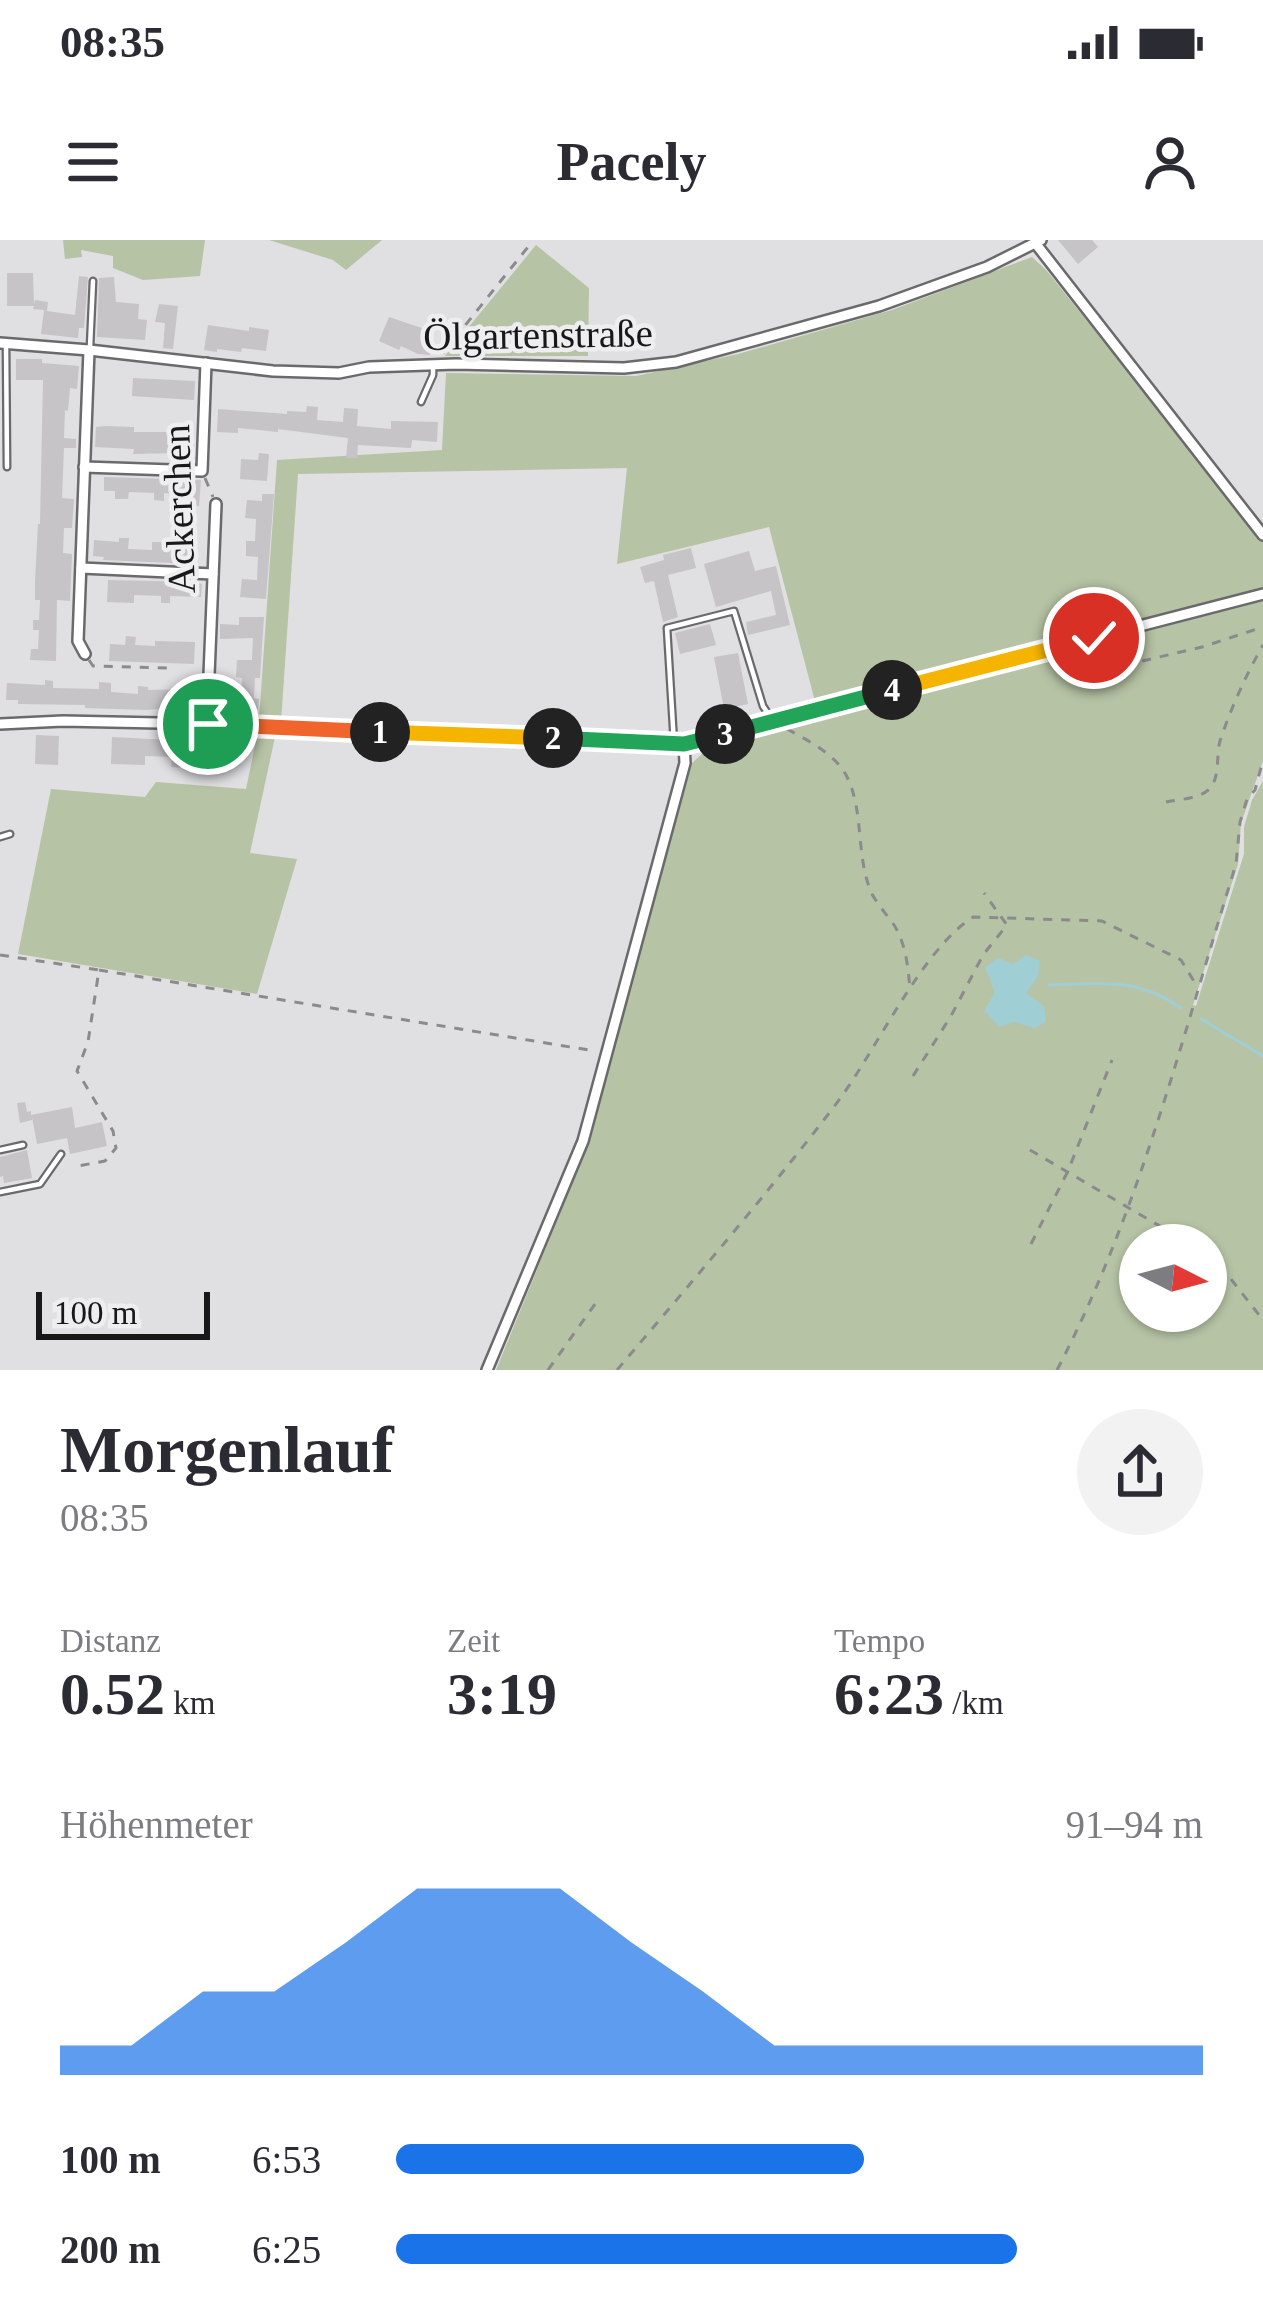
<!DOCTYPE html>
<html lang="de">
<meta charset="utf-8">
<style>
:root{--surface:#fff;--page:#f2f2f3;--text:#2b2b33;--muted:#7c7c81;--accent:#1a73e8}
body{margin:0;font-family:"Times New Roman",serif;background:var(--page);color:var(--text);height:100vh;display:flex;flex-direction:column;font-size:45px;white-space:nowrap}
*{box-sizing:border-box;margin:0}
p{font-size:39px;color:var(--muted)}
.icon{flex:none;width:66px;height:66px;fill:none;stroke:currentColor;stroke-width:2;stroke-linecap:round;stroke-linejoin:round}
.map{position:relative;height:1130px;overflow:hidden}
.panel{display:flex;flex-direction:column;background:var(--surface);flex:1}
.panel>*{flex:none}
.needle{width:78px;rotate:96deg}
.fabs{position:absolute;left:1119px;top:984px;display:grid;gap:24px}
.fabs a{display:grid;place-items:center;width:108px;height:108px;border-radius:50%;background:var(--surface);box-shadow:0 3px 9px #0004;font-size:60px}
.scale{position:absolute;left:36px;bottom:30px;width:174px;box-sizing:border-box;padding-left:12px;border:6px solid #181819;border-top:0;font-size:33px;line-height:42px;white-space:nowrap;color:#181819;-webkit-text-stroke:9px #eeedf0;paint-order:stroke}
.pin{position:absolute;display:grid;place-items:center;width:102px;height:102px;color:#fff;margin:-51px;border:6px solid #fff;border-radius:50%;box-shadow:0 3px 12px #0007}
.km{position:absolute;width:60px;height:60px;margin:-30px;border-radius:50%;background:#222;color:#fff;font-size:33px;line-height:60px;text-align:center}
.round{display:grid;place-items:center;flex:none;width:126px;height:126px;border-radius:63px;background:var(--page)}
.headline{display:flex;align-items:center;justify-content:space-between;height:204px;padding:0 60px}
h1{font-size:66px;font-weight:800;line-height:90px}
.figures{display:grid;grid-template-columns:repeat(3,1fr);gap:18px;height:204px;padding:12px 60px}
.figures div{display:grid;align-content:center}
.figures b{font-size:60px;font-weight:800}
.figures small{font-size:33px;font-weight:400}
.figures p{font-size:33px}
.chart{height:336px;padding:24px 60px}
.chart p{display:flex;justify-content:space-between}
.chart svg{width:100%;height:216px;margin-top:12px;fill:var(--accent);opacity:.7}
ul{padding:0 60px;list-style:none;font-size:39px}
li{display:grid;grid-template-columns:192px 144px 1fr;align-items:center;height:90px}
li i{height:30px;border-radius:15px;background:var(--accent)}
.status{display:flex;justify-content:space-between;align-items:center;height:84px;padding:0 60px;background:var(--surface);direction:ltr}
.status svg{height:33px;fill:currentColor}
header{display:flex;justify-content:space-between;align-items:center;height:156px;padding:0 60px;background:var(--surface);font-size:54px;font-weight:800}
.map>svg:first-child{display:block}
</style>
<div class="status"><b>08:35</b><svg viewBox="0 0 49 12"><path d="M0 12V9h3v3zM5 12V6h3v6zM10 12V3h3v9zM15 12V0h3v12zM26 1h20v11H26zM47 4h2v5h-2z"/></svg></div>
<header><svg class="icon" aria-label="menu" viewBox="0 0 24 24"><path d="M4 6h16M4 12h16M4 18h16"/></svg>Pacely<svg class="icon" aria-label="person" viewBox="0 0 24 24"><circle cx="12" cy="8" r="4"/><path d="M4 21q1-7 8-7t8 7"/></svg></header>
<div class="map">
<svg width="1263" height="1130" viewBox="0 0 1263 1130">
<rect width="100%" height="100%" fill="#e0dfe2"/>
<g fill="#b7c3a5" fill-rule="evenodd">
<path d="M63,0H205L200,36L143,40L113,28V16L81,10L82,17L65,19Z"/>
<path d="M269,0H382L346,30L333,20Z"/>
<path d="M536,5L589,48L588,116H445Z"/>
<path d="M1032,17L1047,31L1263,301V347L816,465L769,287L617,324L627,228L298,234L281,482L259,480L277,220L442,210L446,133L636,136L738,114L892,70Z"/>
<path d="M1263,361V521L1241,583L1238,624L1193,765L1196,766L1244,614V587L1252,560L1263,541V1130H496L590,900L690,525L714,503ZM1140,1005H1206V1071H1140Z"/>
<path d="M257,496L275,497L250,613L297,619L257,754L18,714L51,549L145,557L156,542L246,549Z"/>
</g>
<path fill="#9fced5" d="M1026,715L1040,721L1038,736L1026,753L1044,766L1046,782L1035,788L1013,782L1000,787L984,771L995,752L985,727L999,718L1013,724Z"/>
<g fill="none" stroke-linecap="round" stroke-linejoin="round">
<g stroke="#9fced5" stroke-width="3">
<path d="M1049,745C1100,743 1137,737 1181,768"/>
<path d="M1201,779L1263,816"/>
</g>
</g>
<g fill="#c6c4c7">
<path d="M1058,0H1092L1098,7L1078,24Z"/>
<path d="M7,33H33L34,64L35,60L48,62L47,71L75,75L79,36L88,37L84,88H79L78,98L41,94L44,70L33,69L34,66H7Z"/>
<path d="M114,37L116,62L139,64L138,79L147,80L145,100L97,97L99,38Z"/>
<path d="M159,64L178,66L173,109L163,108L165,83L155,82Z"/>
<path d="M389,77L431,91L430,115L418,114L401,106L399,110L379,101Z"/>
<path d="M208,85L249,91V87L269,90L266,111L242,108L241,112L217,109V112L204,110Z"/>
<path d="M16,119H42V123L79,126L77,149L70,148L68,171L65,170L64,198L76,199V208H64L62,258L74,259L72,288H64L63,313L72,314L70,361L57,360L56,421L30,420L31,409H38L39,390H33V380H39L40,360H35V341L38,284H40L43,140H16Z"/>
<path d="M133,138L195,141L194,160L132,156Z"/>
<path d="M307,166L318,167L317,180L343,182L344,168L358,169L357,186L391,189V181L438,182L437,202L412,200L411,208L358,205L357,218H346L348,198L278,189V192L238,188V193L217,192L218,169L287,174V171L306,172Z"/>
<path d="M106,186L134,187V192H194V217H180V213L133,214L134,209L95,207L96,187Z"/>
<path d="M259,213L269,214L267,241L240,239L241,219L258,220Z"/>
<path d="M104,237L201,240L199,266L183,265V255L164,253V261L154,260V253L129,252L128,259H115V251H104Z"/>
<path d="M262,254H274L266,359L240,357L242,339L257,340L258,317L246,316V301H255L256,279L245,278L247,260L262,261Z"/>
<path d="M119,298H129L128,309L152,310V302H162V309H184L185,304H194V324L103,320L104,317L93,316L94,300L119,302Z"/>
<path d="M691,308L696,328L668,335L678,377L663,382L654,341L645,343L640,327L664,320L663,315Z"/>
<path d="M749,311L755,331L776,326L790,385L748,395L746,382L776,375L771,351L716,367L704,324Z"/>
<path d="M108,340L193,342L202,344L201,357L170,356V363H161V356L134,355V363L107,362Z"/>
<path d="M239,377H264L260,438H255L254,458L259,459L258,469L230,468V457H241L242,438L236,437L237,420H252L253,398L220,399V384L239,385Z"/>
<path d="M710,384L716,405L680,414L675,393Z"/>
<path d="M126,396L136,397L135,405L155,406V401L195,402L194,424L109,421L110,404L125,405Z"/>
<path d="M738,413L748,464L724,469L714,417Z"/>
<path d="M45,440L53,441V448L99,449V442L111,443V452L138,454V446L148,447V450L188,449V466L147,470L85,468V465L18,464V460H6L7,443L45,445Z"/>
<path d="M36,495L59,496L58,525L35,524Z"/>
<path d="M112,497L231,503L230,530L213,529V522H193L192,528L171,527L172,517L145,516V525L111,524Z"/>
<path d="M25,862L27,872L31,871V875L72,867L75,888L102,882L107,906L70,914L67,898L37,904L32,877V880L20,883L17,863Z"/>
<path d="M27,910L32,938L4,943L3,936L0,937V917Z"/>
</g>
<g fill="none" stroke-linecap="round" stroke-linejoin="round">
<defs>
<g id="lane">
<path d="M6,103L7,227"/>
<path d="M90,107L93,41"/>
<path d="M421,162L433,135V124"/>
<path d="M674,503L667,388L734,371L763,466L772,480"/>
<path d="M0,597L10,594"/>
<path d="M0,910L23,905"/>
<path d="M0,952L40,944L61,914"/>
</g>
<g id="street">
<path d="M1036,4L1263,295"/>
<path d="M0,103L89,110L273,131L339,133L369,127L456,124L624,128L676,122L879,66L987,27L1041,0"/>
<path d="M84,227L202,231L206,123"/>
<path d="M81,328L213,334"/>
<path d="M85,414L78,401L89,110"/>
<path d="M0,484L63,481L207,484L684,504L1263,354"/>
<path d="M207,484L216,264"/>
<path d="M487,1130L583,901L685,523L684,504"/>
</g>
</defs>
<use href="#lane" stroke="#6a696b" stroke-width="9"/>
<use href="#street" stroke="#6a696b" stroke-width="14"/>
<g stroke="#8b8a8d" stroke-width="3" stroke-dasharray="9 9" stroke-linecap="butt">
<path d="M443,113L532,2"/>
<path d="M205,238L213,257"/>
<path d="M89,420L93,426L170,428"/>
<path d="M1110,435L1121,426L1202,407L1263,387"/>
<path d="M787,489C807,500 835,514 846,535C865,571 855,617 872,654C878,665 887,675 894,685C906,704 908,727 910,749"/>
<path d="M1166,562C1180,559 1202,559 1211,547C1220,535 1216,515 1220,501C1231,468 1246,435 1263,405"/>
<path d="M0,715L99,730L88,802L77,831L113,891L116,908L105,921L78,926"/>
<path d="M99,730L595,811"/>
<path d="M913,836L951,776L983,715L1007,685L984,653"/>
<path d="M1030,910L1192,1005"/>
<path d="M1031,1004L1068,931L1112,820"/>
<path d="M1206,1014L1216,1020L1263,1080"/>
<path d="M548,1130L600,1057"/>
<path d="M617,1130C690,1044 764,958 833,868C874,816 920,711 973,677L1102,681L1181,720L1198,748"/>
<path d="M1057,1130C1140,971 1183,794 1236,624L1240,582L1247,559L1255,550L1263,520"/>
</g>
<use href="#lane" stroke="#fff" stroke-width="4.5"/>
<use href="#street" stroke="#fff" stroke-width="9"/>
</g>
<g fill="none" stroke-linecap="round" stroke-linejoin="round">
<defs>
<path id="split-1" d="M208,484L380,492"/>
<path id="split-2" d="M380,492L553,498"/>
<path id="split-3" d="M553,498L684,504L725,494"/>
<path id="split-4" d="M725,494L892,450"/>
<path id="split-5" d="M892,450L1094,398"/>
</defs>
<use href="#split-1" stroke="#fff" stroke-width="24"/>
<use href="#split-2" stroke="#fff" stroke-width="24"/>
<use href="#split-3" stroke="#fff" stroke-width="24"/>
<use href="#split-4" stroke="#fff" stroke-width="24"/>
<use href="#split-5" stroke="#fff" stroke-width="24"/>
<use href="#split-1" stroke="#f0652b" stroke-width="15"/>
<use href="#split-2" stroke="#f5b400" stroke-width="15"/>
<use href="#split-3" stroke="#22a559" stroke-width="15"/>
<use href="#split-4" stroke="#22a559" stroke-width="15"/>
<use href="#split-5" stroke="#f5b400" stroke-width="15"/>
</g>
<g text-anchor="middle" stroke-width="9" stroke-linejoin="round" paint-order="stroke">
<g font-size="39" fill="#181819" stroke="#eeedf0">
<text transform="translate(538 94) rotate(-1)" y="14">Ölgartenstraße</text>
<text transform="translate(178 269) rotate(-92)" y="14">Ackerchen</text>
</g>
</g>
</svg>
<div class="fabs">
<a><svg class="needle" viewBox="-14 -14 28 28"><path d="M0-13l5 13h-10z" fill="#e53935"/><path d="M0 13l5-13h-10z" fill="#7c7c81"/></svg></a>
</div>
<div class="scale">100 m</div>
<div class="pin" style="left:208px;top:484px;background:#1e9e55"><svg class="icon" aria-label="arrive" viewBox="0 0 24 24"><path d="M6 21V4h12l-3 4 3 4H6"/></svg></div>
<div class="pin" style="left:1094px;top:398px;background:#d93025"><svg class="icon" aria-label="check" viewBox="0 0 24 24"><path d="M5 12l5 5 9-10"/></svg></div>
<b class="km" style="left:380px;top:492px">1</b>
<b class="km" style="left:553px;top:498px">2</b>
<b class="km" style="left:725px;top:494px">3</b>
<b class="km" style="left:892px;top:450px">4</b>
</div>
<section class="panel">
<div class="headline"><div><h1>Morgenlauf</h1><p>08:35</p></div><a class="round"><svg class="icon" aria-label="share" viewBox="0 0 24 24"><path d="M12 15V3M7 8l5-5 5 5M5 13v7h14v-7"/></svg></a></div>
<div class="figures">
<div><p>Distanz</p><b>0.52<small> km</small></b></div>
<div><p>Zeit</p><b>3:19</b></div>
<div><p>Tempo</p><b>6:23<small> /km</small></b></div>
</div>
<div class="chart"><p><span>Höhenmeter</span>91–94 m</p>
<svg viewBox="0 0 160 44" preserveAspectRatio="none"><path d="M0 44V38L10 38L20 27L30 27L40 17L50 6L60 6L70 6L80 17L90 27L100 38L110 38L120 38L130 38L140 38L150 38L160 38V44z"/></svg>
</div>
<ul>
<li><b>100 m</b>6:53<i style="width:58%"></i></li>
<li><b>200 m</b>6:25<i style="width:77%"></i></li>
</ul>
</section>
